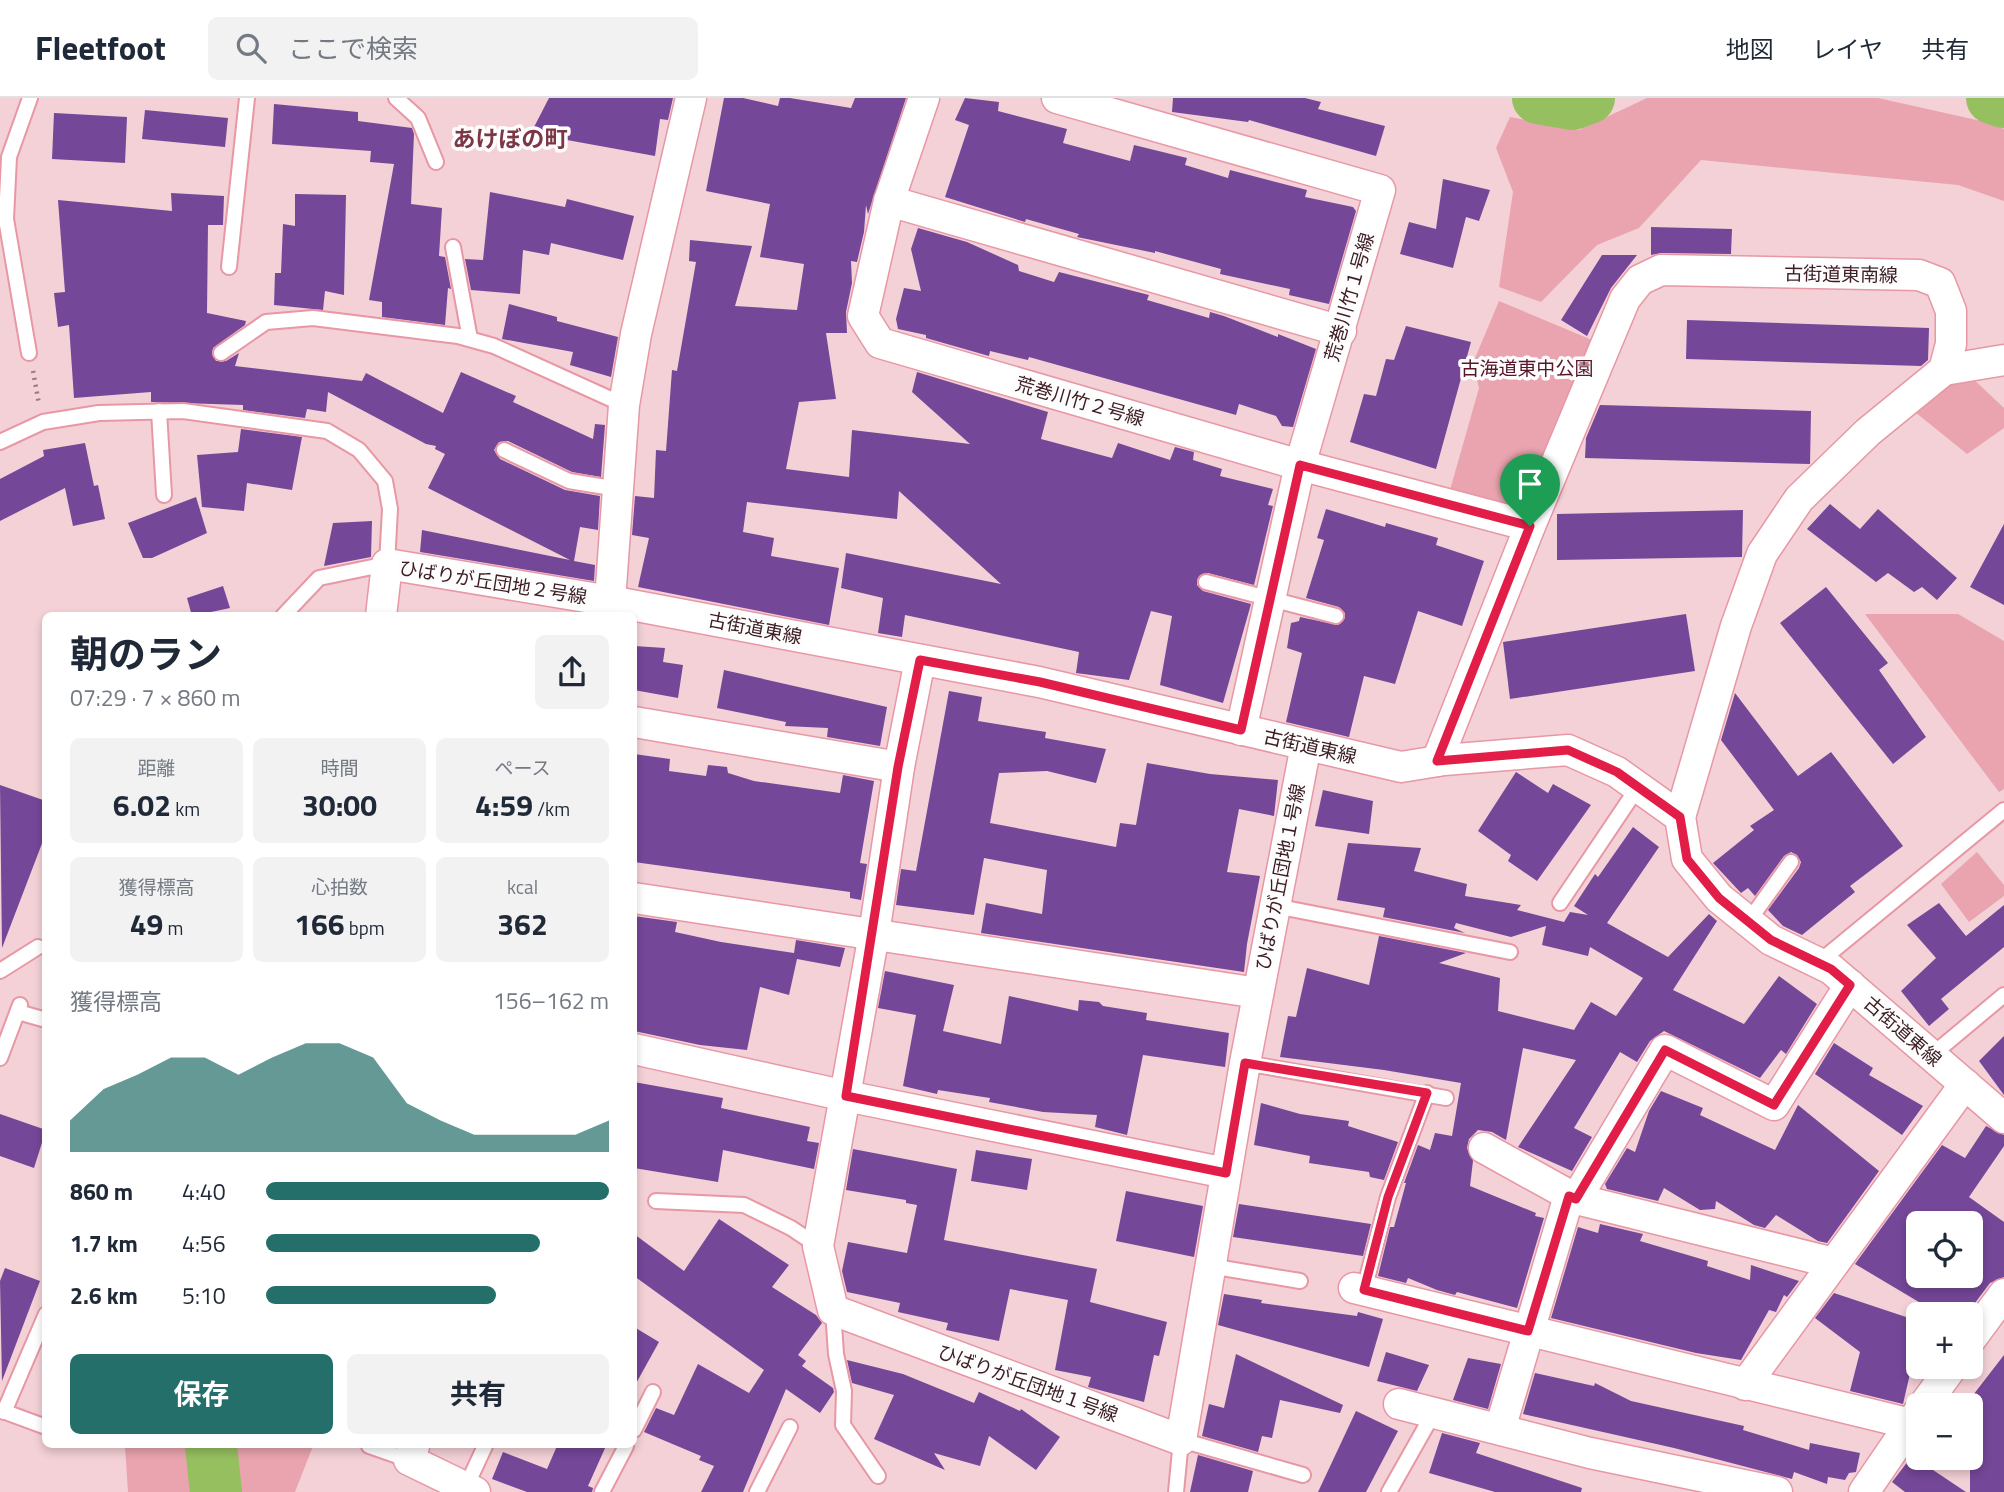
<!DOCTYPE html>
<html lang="ja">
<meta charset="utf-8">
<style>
:root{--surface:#fff;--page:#f2f2f3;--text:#1f2937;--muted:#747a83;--line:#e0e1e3;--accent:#256f6a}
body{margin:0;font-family:"Titillium Web","Noto Sans JP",sans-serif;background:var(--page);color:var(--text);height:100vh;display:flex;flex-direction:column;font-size:26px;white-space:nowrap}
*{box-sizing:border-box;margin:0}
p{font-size:23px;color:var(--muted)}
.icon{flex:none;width:38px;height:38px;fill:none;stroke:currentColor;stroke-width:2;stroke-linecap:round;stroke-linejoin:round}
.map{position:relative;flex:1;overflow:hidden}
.drawer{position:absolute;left:42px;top:514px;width:595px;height:836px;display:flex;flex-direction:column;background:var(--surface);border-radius:10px;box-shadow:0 4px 10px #0003}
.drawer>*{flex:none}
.controls{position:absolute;left:1906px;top:1113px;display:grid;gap:14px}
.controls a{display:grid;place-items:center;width:77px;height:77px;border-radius:10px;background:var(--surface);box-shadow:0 4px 10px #0003;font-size:35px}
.pin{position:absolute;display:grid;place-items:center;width:60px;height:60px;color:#fff;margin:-72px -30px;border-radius:50% 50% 50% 0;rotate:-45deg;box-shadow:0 0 7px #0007}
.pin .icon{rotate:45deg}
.round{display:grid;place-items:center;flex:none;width:74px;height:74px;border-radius:10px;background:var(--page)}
.summary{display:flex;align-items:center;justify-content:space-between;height:119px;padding:0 28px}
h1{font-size:38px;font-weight:700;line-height:52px}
.metrics{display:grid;grid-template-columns:repeat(3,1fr);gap:10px;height:119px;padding:7px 28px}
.metrics div{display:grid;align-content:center;border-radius:10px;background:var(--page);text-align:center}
.metrics b{font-size:30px;font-weight:700}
.metrics small{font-size:19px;font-weight:400}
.metrics p{font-size:19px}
.chart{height:196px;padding:14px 28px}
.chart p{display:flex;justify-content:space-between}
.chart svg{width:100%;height:126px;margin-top:7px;fill:var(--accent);opacity:.7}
.action{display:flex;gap:14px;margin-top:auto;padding:14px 28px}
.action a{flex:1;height:80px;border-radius:10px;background:var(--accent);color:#fff;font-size:28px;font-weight:700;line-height:80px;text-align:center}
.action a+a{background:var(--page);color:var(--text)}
ul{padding:0 28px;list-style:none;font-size:23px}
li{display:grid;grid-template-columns:112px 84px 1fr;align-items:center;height:52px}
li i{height:18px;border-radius:9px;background:var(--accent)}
header{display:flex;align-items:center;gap:42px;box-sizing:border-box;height:98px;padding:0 35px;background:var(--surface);border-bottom:2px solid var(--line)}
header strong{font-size:33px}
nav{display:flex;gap:38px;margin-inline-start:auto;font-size:24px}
.search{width:490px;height:63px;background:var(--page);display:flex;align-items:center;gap:18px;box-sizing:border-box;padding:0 24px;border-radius:10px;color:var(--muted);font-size:26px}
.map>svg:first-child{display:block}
</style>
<header>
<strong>Fleetfoot</strong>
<div class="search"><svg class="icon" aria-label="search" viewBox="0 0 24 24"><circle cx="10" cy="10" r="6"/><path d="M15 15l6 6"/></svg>ここで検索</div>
<nav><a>地図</a><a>レイヤ</a><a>共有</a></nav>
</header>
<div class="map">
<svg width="2004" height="1394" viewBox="0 0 2004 1394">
<rect width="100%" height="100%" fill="#f4d1d6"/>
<g fill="#e9a4af">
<path d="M1647,0H1878L1990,25L2004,31V103L1958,87L1701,62L1639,130L1597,147L1541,204L1499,189L1513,94L1496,50L1510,19L1579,32Z"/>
<path d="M1499,203L1592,242L1527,401L1512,409L1450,392L1479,290L1473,265Z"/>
<path d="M1957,277L1970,278L2004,310V330L1967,356L1915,314Z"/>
<path d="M1865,516H1958L2004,543V691L1999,694Z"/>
<path d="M1977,754L2004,787V798L1969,824L1941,786Z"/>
<path d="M125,1348H188L193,1394H128Z"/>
<path d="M235,1348H313L295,1394H239Z"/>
</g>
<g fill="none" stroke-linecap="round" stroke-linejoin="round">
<g stroke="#96bf60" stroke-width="52">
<path d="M1538,0L1573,6L1589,0"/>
<path d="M1992,0L2004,4"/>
<path d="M211,1348L216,1394"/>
</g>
</g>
<g fill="#754798" fill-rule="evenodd">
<path d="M549,0H673L668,22L660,21L655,58L567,42L563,47L533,31Z"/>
<path d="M724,0H743L778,8L780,0H790L851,10L855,0H906L868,116L866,107L864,134L857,164L851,163L852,185L846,214L847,235H826L836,301L799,304L786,371L849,379L852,332L970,346L912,294L917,274L1048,314L1041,341L1112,360L1118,345L1170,362L1175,349L1194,354L1193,362L1222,371L1220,378L1273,391L1268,407L1273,408L1254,487L1208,475L1200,477L1197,482V487L1203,493L1251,506L1223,605L1160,587L1172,518L1151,513L1129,582L1076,575L1079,554L905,517L902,539L878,535L883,500L841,490L846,455L1001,486L899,393L897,421L747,404L743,434L774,440L771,458L839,470L829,527L638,489L649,440L632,437L635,398L654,400L656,352L666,353L672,272L677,273L696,164L689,163L690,142L752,148L735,208L797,212L804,166L760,159L770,106L706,93Z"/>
<path d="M965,0L999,4L998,13L1067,31L1063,45L1130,63L1134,47L1187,60L1185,67L1228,80L1230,72L1307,92L1305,99L1353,109L1356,113L1329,206L1289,197L1290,191L1220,176L1221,171L1155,153V155L1077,139L1079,136L1026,121L1025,124L945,99L969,27L955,22Z"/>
<path d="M1173,0H1305L1321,4L1318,11L1385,28L1376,58L1249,22L1248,24L1172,14Z"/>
<path d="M274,6L358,14V23L412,30L414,36L411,106L442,110L439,158L445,159L451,191L448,190L445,227L382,219V204L369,202L394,66L370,64L371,53L272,46Z"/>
<path d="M145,12L228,20L225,49L142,41Z"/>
<path d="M54,15L127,19L125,65L52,61Z"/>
<path d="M1443,81L1490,92L1479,123L1466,119L1453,170L1400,156L1409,124L1436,131Z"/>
<path d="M490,94L565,109L567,101L634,118L623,162L551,145L549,157L523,152L520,196L471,192L465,161L483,162Z"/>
<path d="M171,95L224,98L223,127H208L207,215L246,223L245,227L213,250L212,256L216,263H226L239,255L235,268L362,283L366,275L443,315L461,274L516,298L513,304L593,341L595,326L605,327L601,379L572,374L508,343L499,344L494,352L500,361L565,392L600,398L598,432L580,429L574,463L595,467L594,483L420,454L422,432L570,462L428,390L445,356L435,351L436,348L426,346L328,294L326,314L307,311L305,320L243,312V307L151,304V294L74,300L69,227L58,229L54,195L65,194L58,102L172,113Z"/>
<path d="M295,96L346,97L344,197L325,193L323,212L274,207L275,175H281L283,126L295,128Z"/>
<path d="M1651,129L1732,131L1731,156L1661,155L1651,157Z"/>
<path d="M918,130L967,144L1018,167L1019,173L1054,184L1059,174L1149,197L1147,202L1209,220L1210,214L1224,218L1278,239V236L1316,251L1293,329L1282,328L1276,318L1239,306L1236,317L1029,259L1028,262L990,253L989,258L926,240V237L898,231L896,221L904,190L921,193L911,151Z"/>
<path d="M1602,157H1637L1611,190L1587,238L1561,222Z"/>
<path d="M509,206L557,219V223L618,239L611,279L570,267L573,254L502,241Z"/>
<path d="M1687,222L1929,230L1928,262L1921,268L1686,261Z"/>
<path d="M1406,228L1471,244L1436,371L1350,344L1364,296L1376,298L1386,261L1394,262Z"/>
<path d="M1600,307L1811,313L1810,366L1585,360L1586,340Z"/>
<path d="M241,331L302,339L292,392L247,385L244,413L202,409L197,357L238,354Z"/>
<path d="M85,345L94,388L98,387L105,421L73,428L65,390L0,423V381L44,358L43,352Z"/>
<path d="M196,399L207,435L152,460H143L128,425Z"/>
<path d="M1830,406L1860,431L1878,411L1957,480L1937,502L1922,489L1914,494L1888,475L1876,484L1807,431Z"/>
<path d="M1326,411L1385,429L1386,425L1438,440L1436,447L1484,463L1462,528L1418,513L1395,586L1364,578L1349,639L1286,624L1302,555L1287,550L1291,525L1299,523L1300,519L1338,527L1345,520V515L1339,509L1306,500L1324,442L1317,440Z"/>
<path d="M1743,412L1742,459L1557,462V416Z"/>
<path d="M372,423L371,459L324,468L333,425Z"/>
<path d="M2004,426V507L1970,489Z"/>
<path d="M223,488L230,510L192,518L187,500Z"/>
<path d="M1826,489L1888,565L1879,572L1926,639L1893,666L1780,525Z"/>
<path d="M1686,516L1695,573L1510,601L1503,544Z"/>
<path d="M634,548L665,550L663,564L683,567L678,600L634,592Z"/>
<path d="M724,572L887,609L880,648L827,639L828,630L785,628L786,624L717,610Z"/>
<path d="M949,593L982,599L978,623L1046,634L1045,640L1106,651L1096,685L1047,673L999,675L990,725L1116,749L1120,725L1136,727L1147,665L1210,676L1278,682L1274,718L1239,711L1227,774L1260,778L1247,846L1244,874L981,835L986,805L1042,816L1047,772L984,760L974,817L896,807L901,771L916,773Z"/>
<path d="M1735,595L1798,678L1831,654L1903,748L1850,788L1855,794L1802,837L1783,828L1768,812L1799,770L1801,764L1797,757L1791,754L1784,758L1755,798L1748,790L1741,795L1713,765L1754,732L1750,728L1774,712L1721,642Z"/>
<path d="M634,656L670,661L669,673L706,678L708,667L727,669L728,675L754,683L840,695L843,677L874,683L860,765L867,766L861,802L850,800V794L634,764Z"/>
<path d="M1516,674L1548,695L1553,686L1591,707L1537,783L1508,763L1511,757L1478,733Z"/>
<path d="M0,687L46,703V735L2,850Z"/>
<path d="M1323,692L1373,703L1369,736L1315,728Z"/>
<path d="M1633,729L1659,749L1607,825L1668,859L1709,816L1717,823L1673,892L1744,926L1779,878L1817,906L1786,956L1781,952L1760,980L1664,933L1650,943L1637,964L1620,954L1574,1030L1592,1039L1572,1073L1518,1049L1576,962L1523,950L1506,1042L1492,1034L1478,1032L1469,1041L1467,1050L1473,1063L1470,1088L1536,1115L1535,1118L1544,1120L1517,1210L1457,1194L1455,1197L1437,1192L1408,1180L1406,1185L1378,1178L1390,1129H1394L1406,1085H1404L1418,1047L1430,1052L1435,1035L1452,1038L1461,985L1384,972L1280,959L1288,918L1296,919L1307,870L1369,887L1379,838L1466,855L1439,865L1500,880L1498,913L1574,932L1591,904L1616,918L1643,880L1590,849L1588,858L1542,847L1546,828L1511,839L1456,825L1454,830L1465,835L1383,819L1385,810L1337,802L1348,745L1421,750L1414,773L1467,786L1465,798L1521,807L1517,812L1564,824L1570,814L1588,817L1574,808L1595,776L1598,779Z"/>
<path d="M1939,805L1966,838L2004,807V849L1941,901L1949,911L1929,928L1901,893L1936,860L1907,827Z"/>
<path d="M634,818L677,824L675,834L721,844L794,855L796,842L845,850L840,869L797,861L789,897L760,889L747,952L700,947L634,933Z"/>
<path d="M885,873L954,887L943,933L1001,946L1009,898L1078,913L1079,902L1099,904L1103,908L1147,915L1146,922L1229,935L1225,969L1143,957L1127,1037L1095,1029L1097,1017L1043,1014L989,1004L990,1000L938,992L937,996L903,988L916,917L878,910Z"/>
<path d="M2004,938V997L1979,963Z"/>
<path d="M1834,945L1873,970L1869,977L1923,1008L1902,1037L1815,976Z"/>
<path d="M634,984L723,1000L721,1010L810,1029L807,1043L819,1045L814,1071L723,1052L718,1084L634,1070Z"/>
<path d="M1661,993L1703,1010L1700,1017L1775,1052L1798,1007L1879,1073L1827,1145L1818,1143L1776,1117L1765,1130L1754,1127L1716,1103L1715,1111L1700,1112L1664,1090L1658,1103L1607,1091L1605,1086L1627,1050L1635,1054L1649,1013Z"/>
<path d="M1261,1005L1300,1016L1349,1023L1348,1028L1398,1044L1384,1082L1370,1079L1369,1074L1309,1065L1310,1058L1254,1047Z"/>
<path d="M0,1016L46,1032L34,1070L0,1058Z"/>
<path d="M1986,1028L2004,1037V1048L1969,1099L2004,1124V1179L1990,1185L1969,1213L1966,1211L1963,1216H1939L1855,1166L1942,1047L1965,1060ZM1918,1125H1970V1178H1918Z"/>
<path d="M853,1051L957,1071L944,1142L1097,1171L1090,1204L1167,1224L1159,1258L1154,1257L1144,1304L1088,1289L1091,1279L1055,1272L1068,1202L1010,1191L999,1243L946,1232L948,1225L898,1214L900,1205L847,1194L842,1173L848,1144L907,1155L917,1107L906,1105V1102L846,1092Z"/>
<path d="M976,1052L1032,1061L1027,1092L971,1083Z"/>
<path d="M1126,1093L1203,1108L1194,1159L1116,1143Z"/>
<path d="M1239,1106L1371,1126L1363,1158L1233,1139Z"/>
<path d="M719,1121L789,1167L772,1189L816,1217L822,1225L798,1257L806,1263L802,1268L833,1290L834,1294L820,1315L786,1291L743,1394H701L714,1368L699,1362L701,1358L644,1334L656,1310L674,1317L698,1266L749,1295L764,1272L634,1178V1136L684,1173Z"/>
<path d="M1600,1126L1643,1136L1640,1143L1708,1163L1707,1168L1750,1182L1751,1167L1799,1183L1787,1199L1784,1197L1776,1214L1769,1212L1741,1262L1696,1255L1551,1220L1578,1129L1598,1135Z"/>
<path d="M5,1170L40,1183L2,1283L0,1183Z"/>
<path d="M1834,1195L1918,1223V1241L1903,1306L1850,1293L1860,1254L1815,1220Z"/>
<path d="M1224,1196L1262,1202L1261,1205L1357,1218L1358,1214L1383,1221L1369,1269L1218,1227Z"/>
<path d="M634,1229L659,1244L634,1289Z"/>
<path d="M1386,1254L1429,1267L1417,1293L1377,1283Z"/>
<path d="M1236,1256L1343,1307L1340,1315L1280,1302L1272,1340L1262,1338L1258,1354L1202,1338L1209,1306L1224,1310Z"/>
<path d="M2004,1257V1394H1970V1301Z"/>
<path d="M1468,1260L1501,1266L1488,1311L1453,1302Z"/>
<path d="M847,1262L903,1276L974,1305L979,1294L1020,1313L1021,1311L1060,1339L1036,1372L989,1338L980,1368L934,1355L945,1372L874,1341L894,1297L852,1285Z"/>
<path d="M1535,1275L1594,1288L1595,1285L1631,1303L1744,1328L1743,1332L1809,1352L1810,1345L1860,1355L1856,1374L1849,1375L1845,1382L1828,1379L1827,1386L1794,1374L1792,1381L1674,1350L1523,1316Z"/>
<path d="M1356,1313L1398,1333L1366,1394H1318Z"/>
<path d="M1442,1335L1480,1345L1476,1355L1582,1390L1581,1394H1495L1429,1375Z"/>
<path d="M557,1348H606L588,1388L593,1390L592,1394H527L492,1381L503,1354L547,1371Z"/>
<path d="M1198,1357L1253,1373L1248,1394H1190Z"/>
<path d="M1912,1358L1966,1394H1905L1892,1384Z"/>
</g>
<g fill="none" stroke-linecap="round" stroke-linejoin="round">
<defs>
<g id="service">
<path d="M396,0L418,20L436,64"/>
<path d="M453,149L470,241"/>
<path d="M229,169L247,0"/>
<path d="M29,255L6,121L9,59L30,0"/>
<path d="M221,255L266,224L313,220L458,238L494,248L624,307"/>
<path d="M159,313L164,397"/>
<path d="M0,344L43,324L99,315L183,313L327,333L359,352L385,383L390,411L387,466L319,480L283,518"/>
<path d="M504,352L569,383L618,391"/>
<path d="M1206,484L1336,518"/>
<path d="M1560,805L1638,689"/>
<path d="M1275,808L1510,854"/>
<path d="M1748,824L1791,764"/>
<path d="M1818,865L2004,712"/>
<path d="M0,873L38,849"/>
<path d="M18,914L46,922"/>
<path d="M1932,957L2004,897"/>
<path d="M0,960L20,907"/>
<path d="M1245,965L1446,1000"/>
<path d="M656,1103L744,1107L791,1130L818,1148"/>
<path d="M1210,1168L1300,1183"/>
<path d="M1364,1192L1388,1099L1427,995"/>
<path d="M833,1212L836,1256L844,1293L843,1327L878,1378"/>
<path d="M0,1312L46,1329"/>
<path d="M4,1314L46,1216"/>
<path d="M634,1332L653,1294"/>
<path d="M369,1348L409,1362"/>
<path d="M466,1389L485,1348"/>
<path d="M602,1394L626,1348"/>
<path d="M757,1394L790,1329"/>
<path d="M1176,1394L1181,1342L1303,1377"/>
<path d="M1389,1394L1433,1316"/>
</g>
<g id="minor">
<path d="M691,0L636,236L624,307L610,503L1039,584L1401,669L1444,662L1568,652L1617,674L1680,719L1687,761L1719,800L1771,842L1831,871L2004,1020"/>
<path d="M924,0L889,103L863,218L880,245L1300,367L1530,428"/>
<path d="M1057,0L1380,92L1300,367L1241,632"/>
<path d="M889,103L1341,233"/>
<path d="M1944,272L2004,262"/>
<path d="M381,518L387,466L610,503L608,518"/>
<path d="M920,562L899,669L874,836L818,1148L833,1212L1181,1342L1245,965L1306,647"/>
<path d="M634,624L899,669"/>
<path d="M1437,663L1530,428L1625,201L1640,182L1661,172L1919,177L1940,185L1951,213V246L1944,272L1868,334L1799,401L1762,456L1736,528L1680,719"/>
<path d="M634,800L1258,895"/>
<path d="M634,951L846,998L1226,1075"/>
<path d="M1484,1050L1576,1101L1834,1165"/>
<path d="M1576,1101L1665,952L1774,1007L1850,887"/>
<path d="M1354,1190L1911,1326"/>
<path d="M1970,1242L2004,1196"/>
<path d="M1745,1287L1965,986"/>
<path d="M1399,1306L1590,1355L1777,1394"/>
<path d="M1924,1307L1952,1269"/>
<path d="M1500,1331L1569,1098"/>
<path d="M414,1348L409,1362L475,1394"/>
<path d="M1864,1394L1918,1315"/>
</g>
</defs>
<use href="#service" stroke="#e897a5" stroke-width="18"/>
<use href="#minor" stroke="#e897a5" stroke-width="33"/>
<path stroke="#9a797f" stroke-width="4.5" stroke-dasharray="2 5" stroke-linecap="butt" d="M33,273L39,306"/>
<use href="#service" stroke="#fff" stroke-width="14"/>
<use href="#minor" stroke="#fff" stroke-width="30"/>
</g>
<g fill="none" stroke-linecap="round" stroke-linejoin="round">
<defs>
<path id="route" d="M1300,367L1530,428L1437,663L1568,652L1617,674L1680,719L1687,761L1719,800L1771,842L1831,871L1850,887L1774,1007L1665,952L1576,1101L1569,1098L1528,1233L1364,1192L1388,1099L1427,995L1245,965L1226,1075L846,998L898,669L920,562L1040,584L1241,632Z"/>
</defs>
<use href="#route" stroke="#fff" stroke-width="14"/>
<use href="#route" stroke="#e11d48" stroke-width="9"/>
</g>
<g text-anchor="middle" stroke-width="7" stroke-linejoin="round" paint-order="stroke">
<g font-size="19" fill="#3c1d23" stroke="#fdfdfd">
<text transform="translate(1841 176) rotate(1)" y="7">古街道東南線</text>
<text transform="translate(1349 199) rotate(-74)" y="7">荒巻川竹１号線</text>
<text transform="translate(1080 303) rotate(16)" y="7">荒巻川竹２号線</text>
<text transform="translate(493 484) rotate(9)" y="7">ひばりが丘団地２号線</text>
<text transform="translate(755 530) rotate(11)" y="7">古街道東線</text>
<text transform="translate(1310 648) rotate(13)" y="7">古街道東線</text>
<text transform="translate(1280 779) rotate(-79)" y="7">ひばりが丘団地１号線</text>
<text transform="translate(1903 933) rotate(41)" y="7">古街道東線</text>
<text transform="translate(1028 1285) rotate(20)" y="7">ひばりが丘団地１号線</text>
</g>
<g font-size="19" fill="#581628" stroke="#fdfdfd">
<text x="1527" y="277">古海道東中公園</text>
</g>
<g font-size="23" font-weight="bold" fill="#7c3645" stroke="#fdfdfd">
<text x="510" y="49">あけぼの町</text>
</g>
</g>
</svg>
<div class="controls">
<a><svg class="icon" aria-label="locate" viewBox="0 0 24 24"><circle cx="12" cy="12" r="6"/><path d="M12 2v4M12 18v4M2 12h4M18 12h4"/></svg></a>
<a>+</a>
<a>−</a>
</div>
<div class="pin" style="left:1530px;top:428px;background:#1e9e55"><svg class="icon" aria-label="arrive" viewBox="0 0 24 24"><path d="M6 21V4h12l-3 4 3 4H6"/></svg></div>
<section class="drawer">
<div class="summary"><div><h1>朝のラン</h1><p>07:29 · 7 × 860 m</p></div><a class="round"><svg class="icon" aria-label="share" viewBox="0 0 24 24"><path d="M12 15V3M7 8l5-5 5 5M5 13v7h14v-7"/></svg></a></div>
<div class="metrics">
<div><p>距離</p><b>6.02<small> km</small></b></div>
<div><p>時間</p><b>30:00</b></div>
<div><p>ペース</p><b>4:59<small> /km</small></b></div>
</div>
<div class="metrics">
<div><p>獲得標高</p><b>49<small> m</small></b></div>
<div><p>心拍数</p><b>166<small> bpm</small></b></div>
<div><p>kcal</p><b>362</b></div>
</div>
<div class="chart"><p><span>獲得標高</span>156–162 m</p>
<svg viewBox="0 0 160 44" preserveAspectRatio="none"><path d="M0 44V33L10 22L20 17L30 11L40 11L50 17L60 11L70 6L80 6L90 11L100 27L110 33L120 38L130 38L140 38L150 38L160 33V44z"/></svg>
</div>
<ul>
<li><b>860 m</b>4:40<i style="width:100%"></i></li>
<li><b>1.7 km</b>4:56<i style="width:80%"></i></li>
<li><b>2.6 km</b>5:10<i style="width:67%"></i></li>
</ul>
<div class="action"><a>保存</a><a>共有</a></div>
</section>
</div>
